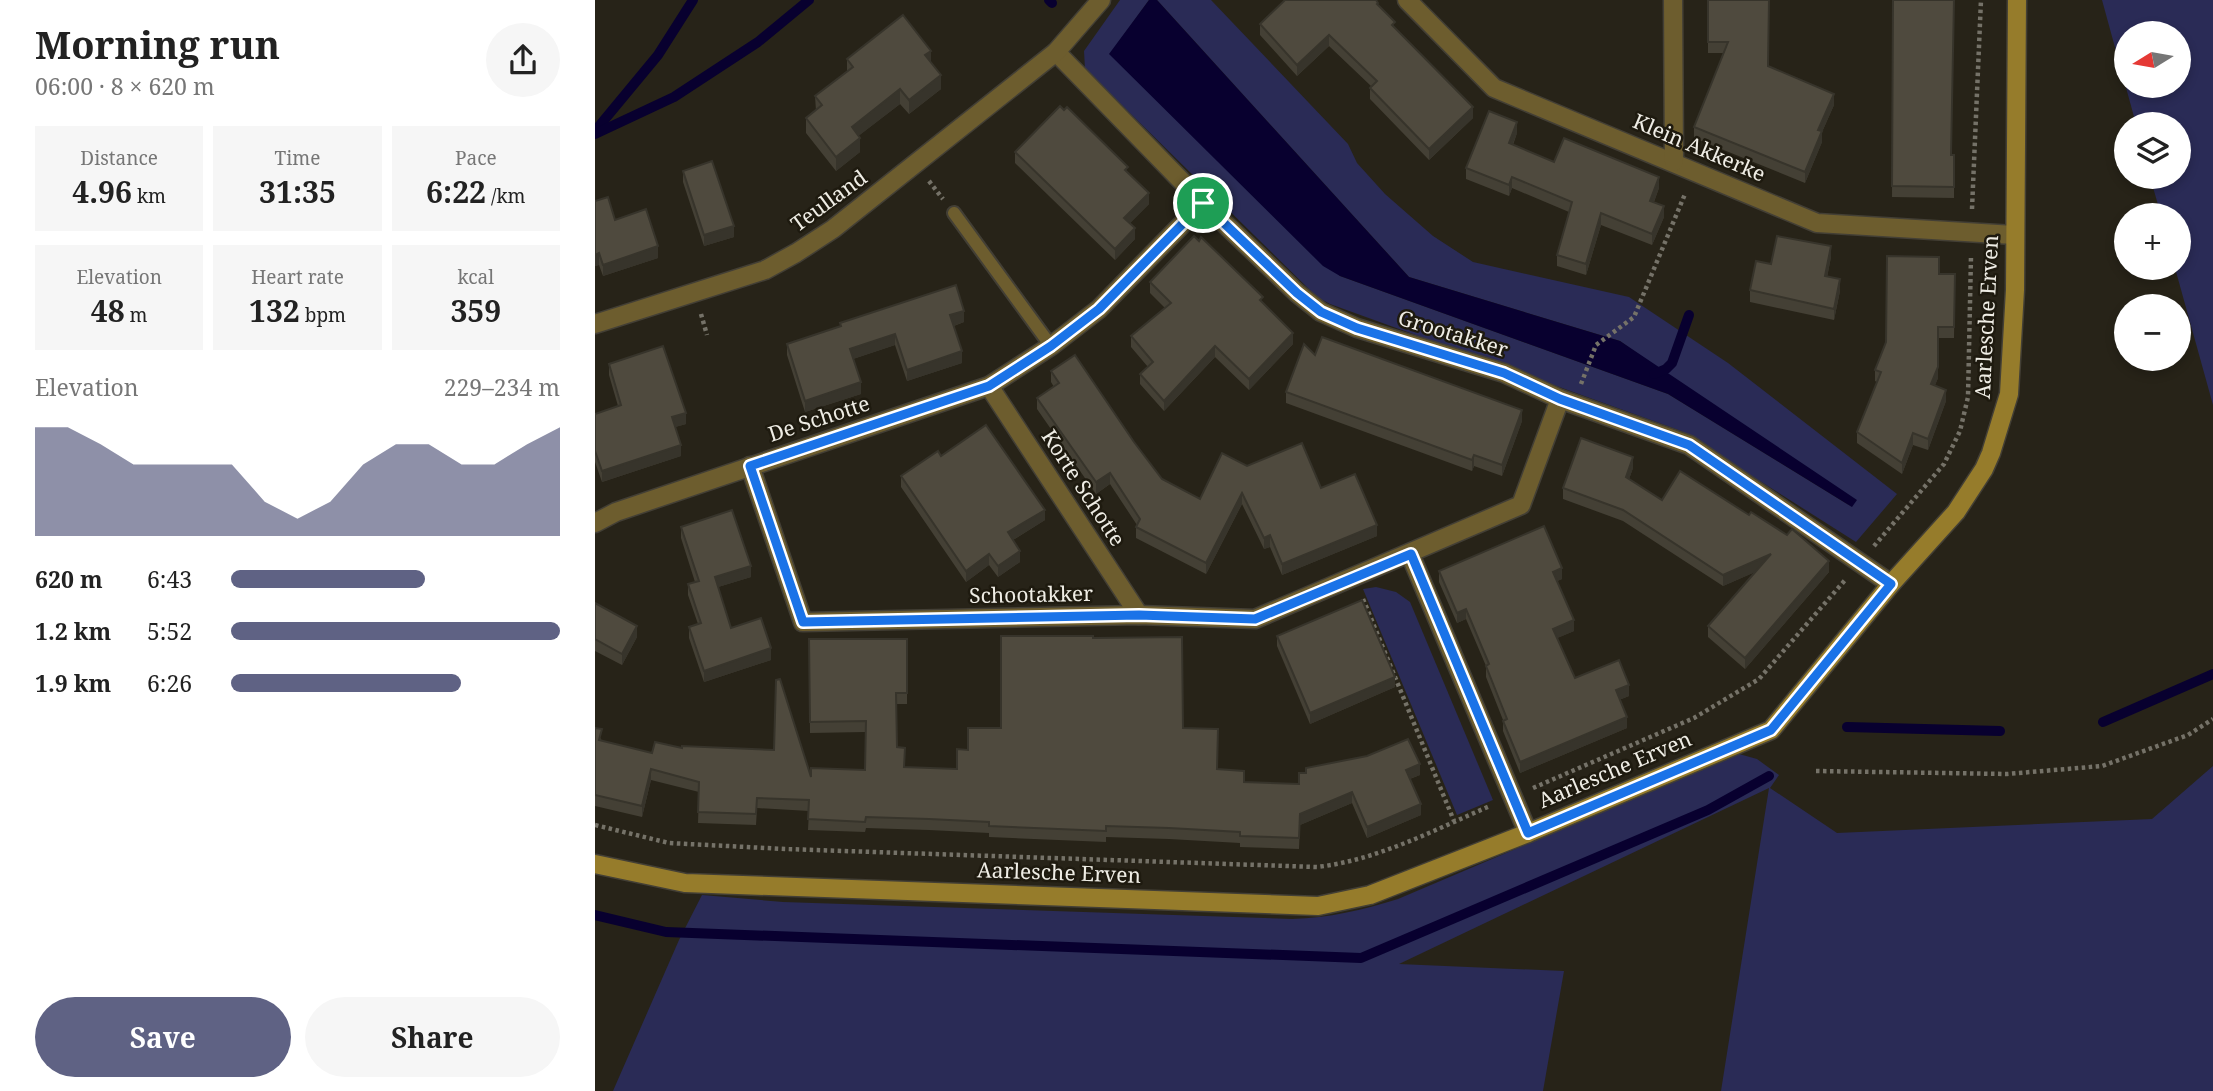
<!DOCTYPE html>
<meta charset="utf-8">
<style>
:root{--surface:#fff;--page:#f6f6f6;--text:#222;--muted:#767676;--accent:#5f6284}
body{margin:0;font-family:"Noto Serif",serif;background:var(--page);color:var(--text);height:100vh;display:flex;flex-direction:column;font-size:26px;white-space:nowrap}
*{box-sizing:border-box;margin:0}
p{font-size:23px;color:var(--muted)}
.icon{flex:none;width:38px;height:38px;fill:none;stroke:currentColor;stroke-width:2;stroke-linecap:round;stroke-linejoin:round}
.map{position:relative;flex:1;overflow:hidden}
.panel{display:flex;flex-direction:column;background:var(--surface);width:595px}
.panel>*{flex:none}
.needle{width:46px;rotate:259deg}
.fabs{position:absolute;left:1519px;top:21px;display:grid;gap:14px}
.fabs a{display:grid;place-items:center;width:77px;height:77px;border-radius:50%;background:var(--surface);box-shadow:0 4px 10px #0003;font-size:35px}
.pin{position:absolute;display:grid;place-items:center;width:60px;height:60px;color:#fff;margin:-30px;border:4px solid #fff;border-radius:50%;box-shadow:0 2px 7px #0007}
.round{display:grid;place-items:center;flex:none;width:74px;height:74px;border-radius:37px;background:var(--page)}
.overview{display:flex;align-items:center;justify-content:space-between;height:119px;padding:0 35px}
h1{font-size:38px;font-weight:700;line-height:52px}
.figures{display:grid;grid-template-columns:repeat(3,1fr);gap:10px;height:119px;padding:7px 35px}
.figures div{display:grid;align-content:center;border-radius:0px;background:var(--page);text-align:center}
.figures b{font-size:30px;font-weight:700}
.figures small{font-size:19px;font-weight:400}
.figures p{font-size:19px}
.chart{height:196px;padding:14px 35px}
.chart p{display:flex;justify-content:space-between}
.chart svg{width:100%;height:126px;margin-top:7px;fill:var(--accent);opacity:.7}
.cta{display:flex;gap:14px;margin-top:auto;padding:14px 35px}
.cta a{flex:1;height:80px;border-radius:42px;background:var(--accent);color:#fff;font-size:28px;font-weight:700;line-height:80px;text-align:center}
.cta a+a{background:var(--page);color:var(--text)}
ul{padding:0 35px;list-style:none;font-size:23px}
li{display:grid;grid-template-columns:112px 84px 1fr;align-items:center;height:52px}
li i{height:18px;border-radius:9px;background:var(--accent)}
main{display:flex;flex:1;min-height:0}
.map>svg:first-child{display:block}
</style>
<main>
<section class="panel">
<div class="overview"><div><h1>Morning run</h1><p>06:00 · 8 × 620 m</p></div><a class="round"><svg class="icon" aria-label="share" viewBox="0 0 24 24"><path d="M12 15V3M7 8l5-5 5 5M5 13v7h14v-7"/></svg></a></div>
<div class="figures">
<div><p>Distance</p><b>4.96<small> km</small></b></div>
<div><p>Time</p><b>31:35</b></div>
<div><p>Pace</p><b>6:22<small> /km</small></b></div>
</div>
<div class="figures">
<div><p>Elevation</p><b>48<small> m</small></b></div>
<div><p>Heart rate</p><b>132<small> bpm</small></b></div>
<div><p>kcal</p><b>359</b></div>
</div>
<div class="chart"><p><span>Elevation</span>229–234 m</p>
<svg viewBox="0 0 160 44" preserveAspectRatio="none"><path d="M0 44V6L10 6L20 12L30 19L40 19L50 19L60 19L70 32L80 38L90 32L100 19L110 12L120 12L130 19L140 19L150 12L160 6V44z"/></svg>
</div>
<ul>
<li><b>620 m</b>6:43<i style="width:59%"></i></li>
<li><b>1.2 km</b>5:52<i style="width:100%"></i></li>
<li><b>1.9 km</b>6:26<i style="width:70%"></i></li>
</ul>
<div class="cta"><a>Save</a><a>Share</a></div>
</section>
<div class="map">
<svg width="1618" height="1091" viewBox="0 0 1618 1091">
<rect width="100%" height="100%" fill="#272318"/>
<g fill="#2a2b56" fill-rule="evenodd">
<path d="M525,0H554L515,54L745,276L1073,394L1257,507L1025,341L814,277L562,0H616L753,144L762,163L790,194L838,236L878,262L1034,297L1133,363L1302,494L1261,542L1086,431L735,304L722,297L490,69L489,51Z"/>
<path d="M1507,0H1618V405L1580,268H1584V215H1566L1555,177H1584V124H1541ZM1584,33V86H1531V33Z"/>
<path d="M781,587L801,592L815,602L898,800L862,815L768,589Z"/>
<path d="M1144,754L1162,759L1184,775L1175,788L1242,833L1557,819L1618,766V1091H1126L1174,788L804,964L969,971L948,1091H18L84,940L107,895L188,902L697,919C734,918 767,910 803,899Z"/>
</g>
<path fill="#08002f" d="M554,0H562L814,277L1025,341L1262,500L1257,507L1073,394L745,276L728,266L514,54Z"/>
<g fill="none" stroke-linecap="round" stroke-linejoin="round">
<g stroke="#08002f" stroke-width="10">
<path d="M454,0L457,3"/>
<path d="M0,131L63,55L98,0"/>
<path d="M0,134L79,97L163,42L214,0"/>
<path d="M1059,374L1071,369L1077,363L1094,315"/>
<path d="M1508,722L1618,674"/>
<path d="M1252,727L1405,731"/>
<path d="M0,915L71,932L766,958L1113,810L1174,776"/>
</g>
<defs>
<path id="lane" d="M359,213L456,346"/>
<g id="street">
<path d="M812,0L899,88L1222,223L1419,235"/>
<path d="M1078,0L1079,162"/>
<path d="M461,52L608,203L702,293L726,312L762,328L909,373L965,399L1094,445L1296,584"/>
<path d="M0,324L170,270L201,253L238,229L461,52L506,0"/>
<path d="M394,386L544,615"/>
<path d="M155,466L208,622L544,615L660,619L926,505L965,399"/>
<path d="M0,523L21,512L394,386L456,346L504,309L608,203"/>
<path d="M815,554L933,833"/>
</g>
<path id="secondary" d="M0,864L90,883L723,906L775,895L933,833L1176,730L1296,584L1361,512L1389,469L1396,453L1414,394L1420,290L1422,0"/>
</defs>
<use href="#lane" stroke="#433f35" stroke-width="16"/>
<use href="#street" stroke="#433f35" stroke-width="21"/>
<use href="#secondary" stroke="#433f35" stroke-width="21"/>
<g stroke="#757268" stroke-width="4.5" stroke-dasharray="3.5 3.5" stroke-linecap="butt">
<path d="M334,181L348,199"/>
<path d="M1377,209L1386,0"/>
<path d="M106,314L112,335"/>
<path d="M986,384L1001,345L1039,317L1090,194"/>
<path d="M1279,546L1349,464L1365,431L1373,397L1376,256"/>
<path d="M768,599L859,821"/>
<path d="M1221,771L1412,774L1507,766L1593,735L1618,719"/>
<path d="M938,788L1099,718L1164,679L1251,579"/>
<path d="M0,825L74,843L190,849L722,867C783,860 839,830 895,806"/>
</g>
<use href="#lane" stroke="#6d5d2e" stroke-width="12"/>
<use href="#street" stroke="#6d5d2e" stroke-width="18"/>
<use href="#secondary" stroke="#967c2b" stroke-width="18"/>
</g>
<g fill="#444035">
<path d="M1113,0L1173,66L1239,105L1227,132V142L1210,183L1099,138V127L1129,53H1113Z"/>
<path d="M1298,0L1356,155H1359V198L1297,197Z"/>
<path d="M783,5L800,28L878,118L834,160L775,99V88L776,86L734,46L702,76L665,35V24Z"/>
<path d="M252,59L336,62L346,89L314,114L305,104L263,136L265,152L241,171L211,133V118L221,111L220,96L252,71Z"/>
<path d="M922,133L918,145L959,162L1064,188L1059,202L1069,217L1057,245L1006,225L991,275L962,266V255L974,212L917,188L914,196L871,179V168Z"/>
<path d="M420,152L533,172L554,204L535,223L540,239L520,260L420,163Z"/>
<path d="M88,171L139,237L109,246L88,182Z"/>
<path d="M0,201L20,220L63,258L8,276L4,265L0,266Z"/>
<path d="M1236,257L1232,277L1245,291L1239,320L1155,302V290L1176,264Z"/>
<path d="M1344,274H1360L1359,338H1343V378L1340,385L1351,401L1333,450L1318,445L1307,474L1262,443V432L1282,382L1280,381V370Z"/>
<path d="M555,282L668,303L698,344L654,390L620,357L569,411L545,384V374L553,367L536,347V336L570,308L555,293Z"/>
<path d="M369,322L359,326L367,363L312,381L300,345L258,359L266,394L210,412L192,355V344L245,327V323Z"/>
<path d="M720,355L927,421L907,476L879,466L877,471L691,403V392Z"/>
<path d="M14,364L91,424L80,427L86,456L7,482L0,462V414L23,406L14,375Z"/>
<path d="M456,371L539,442L567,479L605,499L652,466L726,488L782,536L687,575L675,547L669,549L647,504L611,574L541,538V527L542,525L515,484L501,494L442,409V398L459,387L456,382Z"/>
<path d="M346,456L450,520L418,540L425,562L403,577L394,565L371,582L306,487V476Z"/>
<path d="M1038,468L1034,479L1067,500L1234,572L1150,669L1113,637V626L1160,572L1128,586L1028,521L968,499V488Z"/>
<path d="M86,527L156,577L123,587L136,628L176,660L109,682L94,638V627L103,624L93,595V584L100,582L86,538Z"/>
<path d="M844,571L967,579L962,581L979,631L962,638L980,678L1034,696L1024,700L1032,728L925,773L908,731V720L891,677V666L871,619L862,623L844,582Z"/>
<path d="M0,603L42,637L27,665L0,651Z"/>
<path d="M682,636L800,687L715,724L682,646Z"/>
<path d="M498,638L588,728L622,769L649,782L704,784L825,775L815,779L826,815L772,838L757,803L705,825L704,849L645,847V843L574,839L511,837V842L394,837V833L334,830L271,828L270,832L213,830L214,811L162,808L161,825L103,823L104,792L56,780L47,817L0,806V728L7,741L57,753L216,777L270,770V732L215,733L214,639H312V704H301L302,747L310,767L362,769L373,750L406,728Z"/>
</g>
<g fill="#37342b">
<path d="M734,35V46L702,76V65Z"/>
<path d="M336,51V65L330,55Z"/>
<path d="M346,75V89L314,114V100Z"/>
<path d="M305,89V104L257,141V127Z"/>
<path d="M1239,94V105L1227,132V142L1210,183V172L1223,130Z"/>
<path d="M878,107V118L834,160V149Z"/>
<path d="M922,122V133L914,154V143Z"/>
<path d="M265,138V152L241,171V157Z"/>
<path d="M917,177V188L914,196V185Z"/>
<path d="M1064,177V188L1055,212V201Z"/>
<path d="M554,193V204L529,229V218Z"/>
<path d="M1069,206V217L1057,245V234Z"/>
<path d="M1006,213V225L991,275V264Z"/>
<path d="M139,226V237L109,246V235Z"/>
<path d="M540,228V239L520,260V249Z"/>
<path d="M63,246V258L8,276V265Z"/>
<path d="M1236,246V257L1230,288V276Z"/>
<path d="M4,253V265L0,266V255Z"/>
<path d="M1245,279V291L1239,320V309Z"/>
<path d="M369,311V322L355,327V315Z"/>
<path d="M698,333V344L654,390V379Z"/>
<path d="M300,334V345L255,360V349Z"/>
<path d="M620,346V357L569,411V401Z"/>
<path d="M367,351V363L312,381V370Z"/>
<path d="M1343,367V378L1336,395V384Z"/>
<path d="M266,382V394L210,412V401Z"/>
<path d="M1351,390V401L1333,450V439Z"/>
<path d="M927,410V421L907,476V465Z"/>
<path d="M91,413V424L77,428V417Z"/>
<path d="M1318,433V445L1307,474V463Z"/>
<path d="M86,445V456L7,482V471Z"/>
<path d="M879,455V466L877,471V460Z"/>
<path d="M1038,457V468L1031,488V477Z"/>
<path d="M515,473V484L501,494V482Z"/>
<path d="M647,493V504L611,574V563Z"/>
<path d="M450,510V520L413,543V532Z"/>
<path d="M782,525V536L687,575V564Z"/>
<path d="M675,535V547L669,549V538Z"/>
<path d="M425,551V562L403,577V566Z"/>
<path d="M394,554V565L371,582V571Z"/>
<path d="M1176,554V565L1128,586V575Z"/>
<path d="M1234,561V572L1150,669V658Z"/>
<path d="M156,566V577L120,588V577Z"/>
<path d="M967,568V579L958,583V572Z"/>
<path d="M871,609V619L862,623V613Z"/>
<path d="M979,620V631L958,640V629Z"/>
<path d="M42,626V637L27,665V654Z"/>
<path d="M176,648V660L109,682V671Z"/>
<path d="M800,677V687L715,724V713Z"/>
<path d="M1034,685V696L1021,701V690Z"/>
<path d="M1032,717V728L925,773V762Z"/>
<path d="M825,764V775L811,780V770Z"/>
<path d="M56,769V780L47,817V806Z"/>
<path d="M757,792V803L705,825L704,849L705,814Z"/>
<path d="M826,804V815L772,838V827Z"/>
</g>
<g fill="#4f4a3e" stroke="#37342b" stroke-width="2">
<path d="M690,0H781L783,3L782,4L800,22L797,25L878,107L834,149L775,88L782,81L734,35L702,65L665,24Z"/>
<path d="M1113,0H1174L1173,66L1239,94L1223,130L1227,131L1210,172L1099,127L1133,42H1113Z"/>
<path d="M1298,0H1359L1356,155H1359V187L1297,186Z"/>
<path d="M308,15L336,51L330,55L346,75L314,100L305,89L257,127L265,138L241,157L211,118L227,105L220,96L258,67L252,59Z"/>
<path d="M465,106L469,110L472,107L533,167L530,170L554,193L529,218L540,228L520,249L420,152Z"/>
<path d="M894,111L922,122L914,143L959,162L969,138L1064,177L1055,201L1069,206L1057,234L1006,213L991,264L962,255L977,202L917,177L914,185L871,168Z"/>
<path d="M117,161L139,226L109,235L88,171Z"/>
<path d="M13,197L20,220L51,209L63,246L8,265L4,253L0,255V201Z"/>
<path d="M599,236L604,241L606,237L668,297L665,300L698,333L654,379L620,346L569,401L545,374L558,362L536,336L576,303L555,282Z"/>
<path d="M1182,236L1236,246L1230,276L1245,279L1239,309L1155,290L1161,261L1176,264Z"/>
<path d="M1292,256L1344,257V274H1360L1359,327H1343V367L1336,384L1351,390L1333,439L1318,433L1307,463L1262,432L1286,372L1280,370L1291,342Z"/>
<path d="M361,285L369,311L355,315L367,351L312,370L300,334L255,349L266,382L210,401L192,344L246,326L245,323Z"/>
<path d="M727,337L927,410L907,465L879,455L877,460L691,392L709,344L720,355Z"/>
<path d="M68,346L91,413L77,417L86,445L7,471L0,451V414L26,405L14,364Z"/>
<path d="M480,355L539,442L567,479L605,499L627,453L652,466L707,443L726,488L760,474L782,525L687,564L675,535L669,538L647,493L611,563L541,527L545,519L515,473L501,482L442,398L464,383L456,371Z"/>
<path d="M391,425L450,510L413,532L425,551L403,566L394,554L371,571L306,476L343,451L346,456Z"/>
<path d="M986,438L1038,457L1031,477L1067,500L1085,471L1154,515L1156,512L1192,535L1197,529L1234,561L1150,658L1113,626L1176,554L1128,575L1028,510L968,488Z"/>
<path d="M137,510L156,566L120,577L136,628L166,618L176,648L109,671L94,627L106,623L93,584L104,581L86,527Z"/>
<path d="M949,526L967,568L958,572L979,620L958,629L980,678L1024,660L1034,685L1021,690L1032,717L925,762L908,721L912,719L891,666L894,664L871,609L862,613L844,571Z"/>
<path d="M767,600L800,677L715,713L682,636Z"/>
<path d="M0,603L42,626L27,654L0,639Z"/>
<path d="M406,636H498V638L587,637L588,728L623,729L622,769L649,771V782L704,784V773H711V768L772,756L813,739L825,764L811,770L826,804L772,827L757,792L705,814L704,838L645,836V832L574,828L511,826V831L394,826V822L334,819L271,817L270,822L213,819L214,800L162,798L161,814L103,812L104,782L56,769L47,806L0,795V728L7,729L4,740L57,753L60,742L87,748V746L179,750L181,680L185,679L216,777V768L270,770L271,721L215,722L214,639H312V693H301L302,747L310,748L309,767L362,769V749L373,750V728H406Z"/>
</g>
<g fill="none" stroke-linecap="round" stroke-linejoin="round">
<defs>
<path id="route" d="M608,203L702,293L726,312L762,328L909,373L965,399L1094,445L1296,584L1176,730L933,833L816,554L660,619L544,615L208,622L155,466L394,386L456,346L504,309Z"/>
</defs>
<use href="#route" stroke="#fff" stroke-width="14"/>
<use href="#route" stroke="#1a73e8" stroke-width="9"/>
</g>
<g text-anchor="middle" stroke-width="5" stroke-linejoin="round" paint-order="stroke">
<g font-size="21" fill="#efede5" stroke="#1e1a0f">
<text transform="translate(1104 148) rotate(23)" y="7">Klein Akkerke</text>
<text transform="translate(234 201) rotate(-36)" y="7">Teulland</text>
<text transform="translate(1392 317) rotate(-87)" y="7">Aarlesche Erven</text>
<text transform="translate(858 334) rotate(17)" y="7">Grootakker</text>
<text transform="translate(224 419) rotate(-18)" y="7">De Schotte</text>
<text transform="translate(488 488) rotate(57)" y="7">Korte Schotte</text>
<text transform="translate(436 595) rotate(-1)" y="7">Schootakker</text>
<text transform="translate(1020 770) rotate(-23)" y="7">Aarlesche Erven</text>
<text transform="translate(464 873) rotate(2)" y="7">Aarlesche Erven</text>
</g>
</g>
</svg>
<div class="fabs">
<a><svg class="needle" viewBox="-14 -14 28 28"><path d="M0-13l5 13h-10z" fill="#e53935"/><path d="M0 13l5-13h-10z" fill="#767676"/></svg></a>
<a><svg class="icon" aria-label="layers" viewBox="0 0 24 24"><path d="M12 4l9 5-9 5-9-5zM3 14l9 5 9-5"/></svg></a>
<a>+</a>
<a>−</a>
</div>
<div class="pin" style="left:608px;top:203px;background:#1e9e55"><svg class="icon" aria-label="arrive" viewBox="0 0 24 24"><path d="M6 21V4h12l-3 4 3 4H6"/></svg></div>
</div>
</main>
